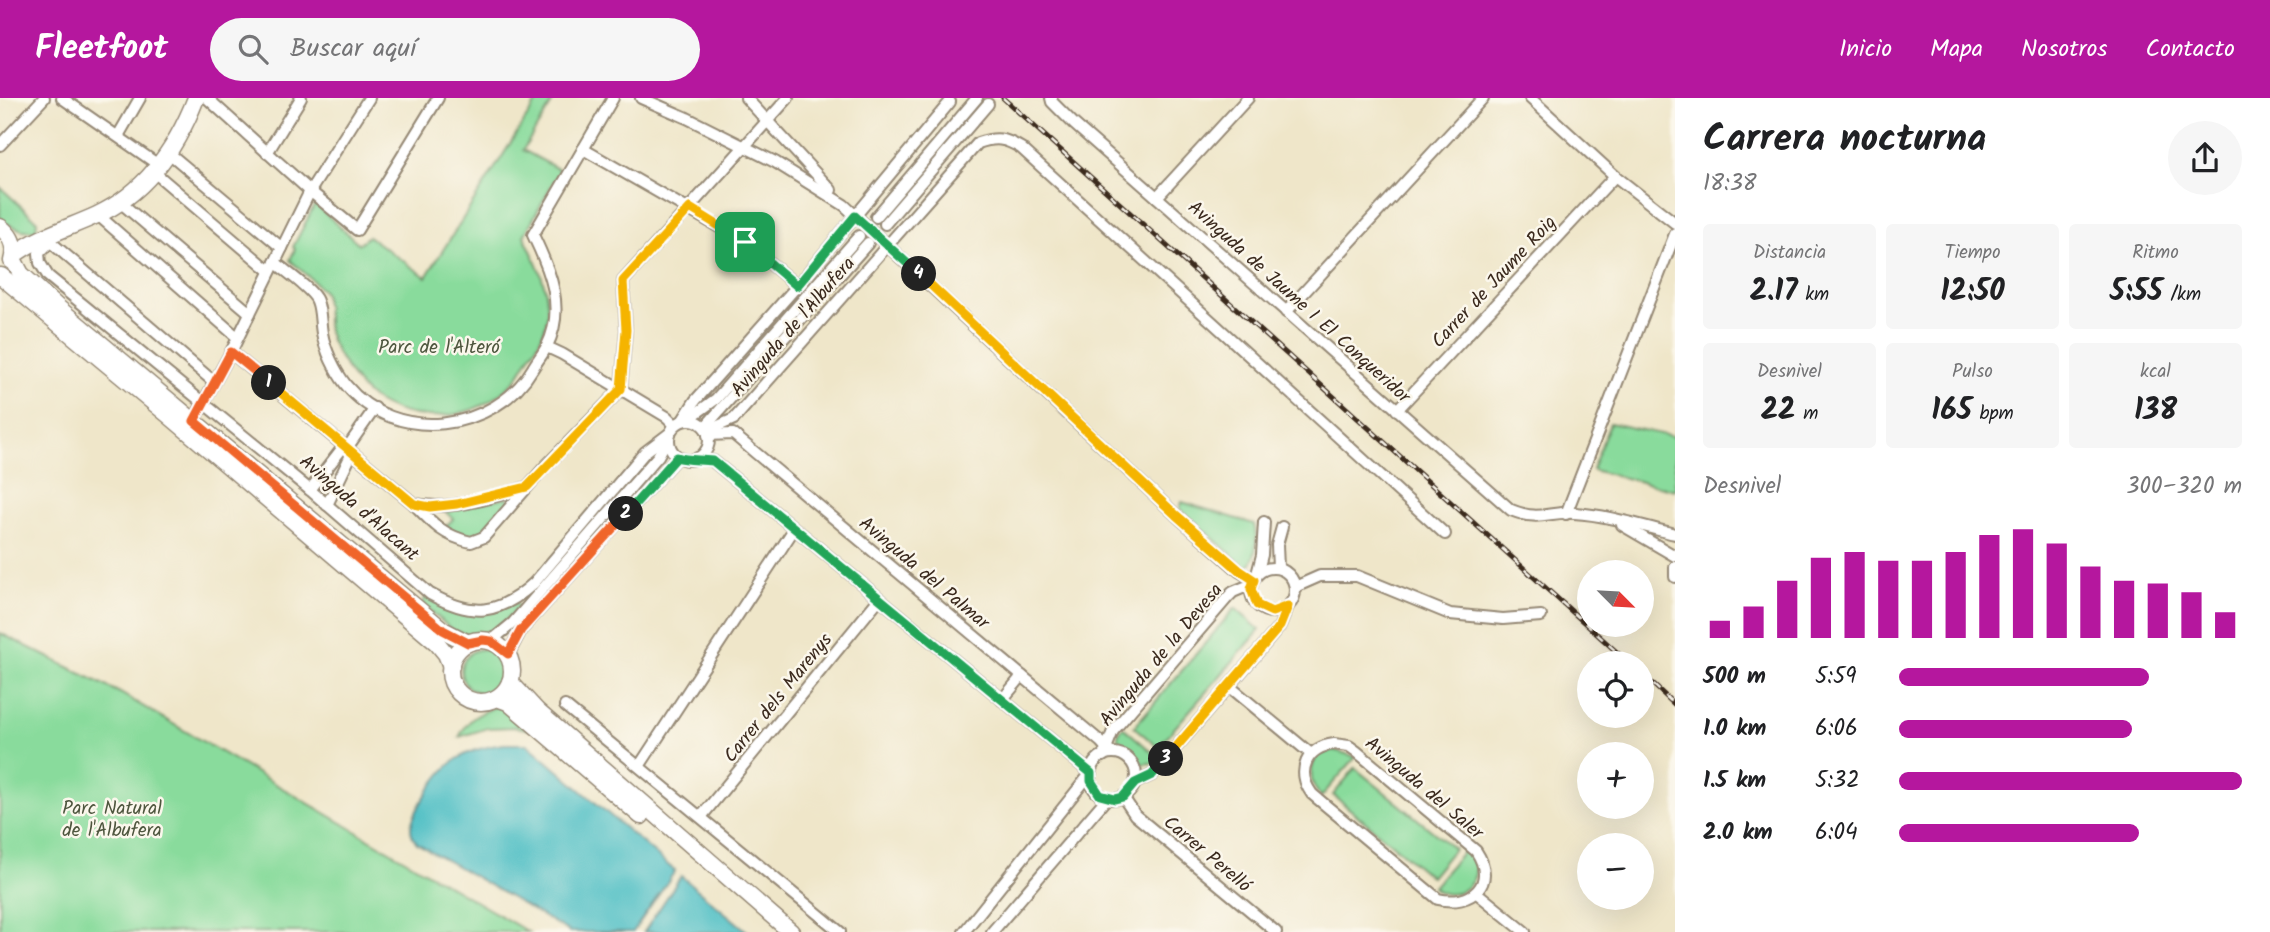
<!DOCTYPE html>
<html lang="es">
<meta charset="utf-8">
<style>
:root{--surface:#fff;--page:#f6f6f6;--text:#202124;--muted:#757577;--accent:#b5179e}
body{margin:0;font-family:Kalam,sans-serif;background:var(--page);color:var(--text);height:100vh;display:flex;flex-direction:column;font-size:26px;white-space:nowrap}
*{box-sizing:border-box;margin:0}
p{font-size:23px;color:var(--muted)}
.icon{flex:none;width:38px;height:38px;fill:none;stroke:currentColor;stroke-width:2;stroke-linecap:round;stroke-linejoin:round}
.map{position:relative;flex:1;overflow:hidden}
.panel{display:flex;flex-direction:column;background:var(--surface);width:595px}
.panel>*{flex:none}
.needle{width:46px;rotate:114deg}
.tools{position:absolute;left:1577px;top:462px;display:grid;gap:14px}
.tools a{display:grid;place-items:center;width:77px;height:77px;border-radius:50%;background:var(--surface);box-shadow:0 7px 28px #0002;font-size:35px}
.pin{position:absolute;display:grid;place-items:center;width:60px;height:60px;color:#fff;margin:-30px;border-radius:14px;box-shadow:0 4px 10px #0006}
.km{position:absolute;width:35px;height:35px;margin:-18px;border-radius:50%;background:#222;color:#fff;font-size:19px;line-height:35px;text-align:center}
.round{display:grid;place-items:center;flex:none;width:74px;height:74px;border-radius:37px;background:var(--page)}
.headline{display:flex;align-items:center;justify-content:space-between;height:119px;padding:0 28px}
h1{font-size:38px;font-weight:700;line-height:52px}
.metrics{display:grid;grid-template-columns:repeat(3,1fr);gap:10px;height:119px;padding:7px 28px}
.metrics div{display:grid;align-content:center;border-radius:7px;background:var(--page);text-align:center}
.metrics b{font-size:30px;font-weight:700}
.metrics small{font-size:19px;font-weight:400}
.metrics p{font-size:19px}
.chart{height:196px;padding:14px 28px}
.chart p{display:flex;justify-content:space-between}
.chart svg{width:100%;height:126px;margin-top:7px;stroke:var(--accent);stroke-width:6}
ul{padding:0 28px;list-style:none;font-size:23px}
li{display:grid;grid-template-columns:112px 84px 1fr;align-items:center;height:52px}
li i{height:18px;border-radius:9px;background:var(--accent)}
header{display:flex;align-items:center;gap:42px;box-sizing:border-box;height:98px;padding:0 35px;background:var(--accent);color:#fff}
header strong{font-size:33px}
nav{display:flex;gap:38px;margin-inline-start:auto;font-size:24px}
.search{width:490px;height:63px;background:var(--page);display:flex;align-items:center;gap:18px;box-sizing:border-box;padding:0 24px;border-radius:38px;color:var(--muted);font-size:26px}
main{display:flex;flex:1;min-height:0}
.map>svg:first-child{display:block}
</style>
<header>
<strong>Fleetfoot</strong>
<div class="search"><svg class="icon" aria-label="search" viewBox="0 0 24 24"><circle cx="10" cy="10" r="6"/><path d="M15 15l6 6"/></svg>Buscar aquí</div>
<nav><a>Inicio</a><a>Mapa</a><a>Nosotros</a><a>Contacto</a></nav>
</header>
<main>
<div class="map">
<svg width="1675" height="834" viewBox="0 0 1675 834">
<rect width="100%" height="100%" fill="#fbf7ec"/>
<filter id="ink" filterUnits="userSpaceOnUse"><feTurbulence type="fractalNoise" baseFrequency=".0143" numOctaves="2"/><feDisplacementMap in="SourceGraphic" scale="14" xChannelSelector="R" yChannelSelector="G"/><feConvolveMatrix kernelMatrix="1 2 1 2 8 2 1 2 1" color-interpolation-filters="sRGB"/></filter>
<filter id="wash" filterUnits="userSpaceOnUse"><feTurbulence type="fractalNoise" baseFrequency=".00686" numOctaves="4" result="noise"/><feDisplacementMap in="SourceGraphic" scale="28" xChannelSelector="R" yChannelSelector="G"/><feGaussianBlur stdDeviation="1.57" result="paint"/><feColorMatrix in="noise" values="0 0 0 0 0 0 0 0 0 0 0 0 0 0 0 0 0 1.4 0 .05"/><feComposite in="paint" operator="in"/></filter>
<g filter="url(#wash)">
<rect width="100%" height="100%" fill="#efe6c9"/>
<g fill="#89db9c" stroke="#62825d" stroke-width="2">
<path d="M539,0H555L523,52L560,72L524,138C537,164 552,195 546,225C544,236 537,248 530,258C523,270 516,284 505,292C468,324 411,327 371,299C356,288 332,251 328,233C326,221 328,207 324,196C320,187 298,170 290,162L295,151L293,149L315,106L359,146L368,138L426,179Z"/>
<path d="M0,89L37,123L36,133L22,132L0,123Z"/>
<path d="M1610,325L1675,339V392L1592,372Z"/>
<path d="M507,399L511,404L484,436L468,440L445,429L453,421L444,412Z"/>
<path d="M1182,404L1254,426C1257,440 1258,456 1249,468H1244L1180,411Z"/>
<path d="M427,498C461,522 480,514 516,505L519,509L496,532L467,537L452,532L422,505Z"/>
<path d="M1235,510L1260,532L1158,649L1134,629Z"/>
<path d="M0,535L120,595L528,834H0Z"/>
<circle cx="483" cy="573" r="22"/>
<path d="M499,607L533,632L515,629L488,630L459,639C471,617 478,617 499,607Z"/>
<path d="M1123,629L1159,660L1154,665L1140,666L1118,647V636Z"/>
<path d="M1334,652L1356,659L1321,699C1309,685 1309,673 1317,657Z"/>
<path d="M1355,670L1454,751L1431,779L1333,697Z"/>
<path d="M1465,751C1495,776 1455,811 1433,789Z"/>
</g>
<g fill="#50bfc5" stroke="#467472" stroke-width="2">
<path d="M504,646H527L675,773L633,834H570L417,745C413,739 411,736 411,730C413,712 441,671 457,661C471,652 487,648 504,646Z"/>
<path d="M681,778L687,783L748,834H644Z"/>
</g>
</g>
<g filter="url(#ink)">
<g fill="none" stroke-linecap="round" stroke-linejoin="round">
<defs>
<g id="street">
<path d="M62,0L160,68"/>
<path d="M207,0L310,93L357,132L438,0"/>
<path d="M641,0L687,20L775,64L844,107L1176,417L1239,473L1254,482"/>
<path d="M746,0L831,92"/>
<path d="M1051,0L1052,4L1074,26L1511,412C1541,424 1547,413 1574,415C1608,417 1642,428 1675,436"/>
<path d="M1530,0L1615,78L1675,125"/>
<path d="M118,38L140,0"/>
<path d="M0,47L44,0"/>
<path d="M583,51L745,144L797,188"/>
<path d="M169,55L282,150"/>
<path d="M267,55L301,0"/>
<path d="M154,74L270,173"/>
<path d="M1157,99L1248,0"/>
<path d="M120,104L250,215"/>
<path d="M98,117L237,239"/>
<path d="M876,119L977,0"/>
<path d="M885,126L988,6"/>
<path d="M46,140L214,284"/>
<path d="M49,145L39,155L40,165L48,178L310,392L430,496C472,519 498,518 534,485L645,354L670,335"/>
<path d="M275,164C285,173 313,192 317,203C321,213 320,225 322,235C325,252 335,273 346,287C395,347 495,335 533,270C537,263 543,256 547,248C566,210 550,172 533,137L613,0"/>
<path d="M1286,214L1483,0"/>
<path d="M547,249L562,256L667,319L675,327"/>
<path d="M231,254L414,406C433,426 444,438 471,444L484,439L543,371L621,291L626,232L623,183L788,0"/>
<path d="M1397,312L1615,78"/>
<circle cx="689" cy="342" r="20"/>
<path d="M194,322L231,254L310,93L369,0"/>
<path d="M683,322L695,303L797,188L950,4"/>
<path d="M687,322L716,301L859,138"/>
<path d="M705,329L868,145"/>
<path d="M707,333L734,321L978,45C996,39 1005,40 1021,50L1445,436"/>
<path d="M708,337L733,336L1101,644L1111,655"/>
<path d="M347,350L375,310"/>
<path d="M698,360L713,363L1091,675"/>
<path d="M310,392L344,348"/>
<path d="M414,406C452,413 491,400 527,389"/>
<path d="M327,407L352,355"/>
<path d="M1566,416L1675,136"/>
<path d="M1622,427L1675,458"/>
<path d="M1675,469V479"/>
<path d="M1278,470L1277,447L1282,429"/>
<circle cx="1273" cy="492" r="22"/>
<path d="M1257,476L1262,457L1264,424"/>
<path d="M1295,489L1320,478H1357L1450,516L1503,521L1541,518"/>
<path d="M491,543L513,525L658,358L668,340"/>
<path d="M508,557L521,532L677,359"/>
<path d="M1229,588L1311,656"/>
<path d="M1002,602L1022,578"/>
<path d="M565,608L840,834"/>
<path d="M1334,646L1349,648L1356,653L1476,753C1498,786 1471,809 1438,801L1312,696C1295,673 1307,649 1334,646Z"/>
<circle cx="1113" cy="678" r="23"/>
<path d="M1103,658L1113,633L1228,499L1233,494L1252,486"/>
<path d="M640,667L794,431"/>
<path d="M1135,685L1152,677L1229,588L1280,528L1288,508"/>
<path d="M1123,699L1135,717L1276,834"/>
<path d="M701,719L879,501"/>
<path d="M1477,795L1525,834"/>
<path d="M964,834L1090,676"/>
<path d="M992,834L1107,700"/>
</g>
<g id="secondary">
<path d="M0,129C12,138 16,149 12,163"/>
<path d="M14,157C39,138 69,130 97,117C147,94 177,49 196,0"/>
<path d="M13,161L21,176L57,209L443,532L468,545"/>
<path d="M1,178L171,319L437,545L446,556L451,568"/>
<circle cx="481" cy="573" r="31"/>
<path d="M510,584L537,613L791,834"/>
<path d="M497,600L508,604L641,718"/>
</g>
</defs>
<use href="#street" stroke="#958874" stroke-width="14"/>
<use href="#secondary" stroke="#958874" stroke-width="19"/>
<use href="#street" stroke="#fff" stroke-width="10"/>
<use href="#secondary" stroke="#fff" stroke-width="16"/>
<defs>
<g id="rail">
<path d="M1003,0L1629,565"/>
<path d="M1642,576L1675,607"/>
</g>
</defs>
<use href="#rail" stroke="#3b2a1e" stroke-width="5"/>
<use href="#rail" stroke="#fbf7ec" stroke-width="2.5" stroke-dasharray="8" stroke-linecap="butt"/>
</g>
</g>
<g fill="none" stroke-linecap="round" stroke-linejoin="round" filter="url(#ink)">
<defs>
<path id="split-1" d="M269,285L414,406L430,409L457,406L527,389L621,291L626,232L623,183L690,110L745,144"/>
<path id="split-2" d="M269,285L231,254L194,323L443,532L468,545L483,542L491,543L508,556L521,532L626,416"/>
<path id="split-3" d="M626,416L677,359C688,363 700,361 713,363L1091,675V683L1100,697L1115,701L1123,699L1135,685L1152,677L1166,661"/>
<path id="split-4" d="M919,176L1176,417L1239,472L1254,482L1251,491L1257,507L1272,514L1288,508L1280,528L1166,661"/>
<path id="split-5" d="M745,144L797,188L855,118L919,176"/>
</defs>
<use href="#split-1" stroke="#fff" stroke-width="14"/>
<use href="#split-2" stroke="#fff" stroke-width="14"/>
<use href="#split-3" stroke="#fff" stroke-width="14"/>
<use href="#split-4" stroke="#fff" stroke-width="14"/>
<use href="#split-5" stroke="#fff" stroke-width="14"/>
<use href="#split-1" stroke="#f5b400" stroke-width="9"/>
<use href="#split-2" stroke="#f0652b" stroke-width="9"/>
<use href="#split-3" stroke="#22a559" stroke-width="9"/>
<use href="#split-4" stroke="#f5b400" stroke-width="9"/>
<use href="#split-5" stroke="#22a559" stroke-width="9"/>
</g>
<g text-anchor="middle" stroke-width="5" stroke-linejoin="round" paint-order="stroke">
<g font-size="19" fill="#3b2a1e" stroke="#fbf7ec">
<text transform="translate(1493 183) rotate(-47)" y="7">Carrer de Jaume Roig</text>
<text transform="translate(1300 203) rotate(42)" y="7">Avinguda de Jaume I El Conqueridor</text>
<text transform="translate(792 228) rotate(-49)" y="7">Avinguda de l'Albufera</text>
<text transform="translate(360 409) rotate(41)" y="7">Avinguda d'Alacant</text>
<text transform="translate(925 474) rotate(40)" y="7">Avinguda del Palmar</text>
<text transform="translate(1160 556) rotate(-50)" y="7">Avinguda de la Devesa</text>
<text transform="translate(777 599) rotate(-51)" y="7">Carrer dels Marenys</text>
<text transform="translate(1425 689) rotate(40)" y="7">Avinguda del Saler</text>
<text transform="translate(1208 755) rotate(40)" y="7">Carrer Perelló</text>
</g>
<g font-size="19" fill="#4e563e" stroke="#fbf7ec">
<text x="439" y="255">Parc de l'Alteró</text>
<text x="112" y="716">Parc Natural<tspan x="112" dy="22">de l'Albufera</tspan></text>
</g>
</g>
</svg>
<div class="tools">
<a><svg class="needle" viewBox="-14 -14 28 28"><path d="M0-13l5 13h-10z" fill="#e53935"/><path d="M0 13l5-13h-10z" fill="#757577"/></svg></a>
<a><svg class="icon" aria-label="locate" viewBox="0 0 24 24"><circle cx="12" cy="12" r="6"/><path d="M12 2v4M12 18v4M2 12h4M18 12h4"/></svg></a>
<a>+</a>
<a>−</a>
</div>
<div class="pin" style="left:745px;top:144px;background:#1e9e55"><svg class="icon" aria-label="arrive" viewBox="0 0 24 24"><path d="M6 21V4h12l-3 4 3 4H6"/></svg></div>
<b class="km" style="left:269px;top:285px">1</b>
<b class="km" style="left:626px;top:416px">2</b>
<b class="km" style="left:1166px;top:661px">3</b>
<b class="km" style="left:919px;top:176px">4</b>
</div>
<section class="panel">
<div class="headline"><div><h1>Carrera nocturna</h1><p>18:38</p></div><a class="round"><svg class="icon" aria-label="share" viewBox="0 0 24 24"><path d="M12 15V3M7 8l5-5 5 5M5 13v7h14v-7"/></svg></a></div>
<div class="metrics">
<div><p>Distancia</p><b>2.17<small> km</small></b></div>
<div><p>Tiempo</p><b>12:50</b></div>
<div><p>Ritmo</p><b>5:55<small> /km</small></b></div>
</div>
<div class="metrics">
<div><p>Desnivel</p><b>22<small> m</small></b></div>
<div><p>Pulso</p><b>165<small> bpm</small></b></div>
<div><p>kcal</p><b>138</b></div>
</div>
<div class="chart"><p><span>Desnivel</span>300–320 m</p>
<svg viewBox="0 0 160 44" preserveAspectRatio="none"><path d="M5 44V38M15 44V33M25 44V24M35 44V16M45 44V14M55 44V17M65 44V17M75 44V14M85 44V8M95 44V6M105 44V11M115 44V19M125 44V24M135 44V25M145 44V28M155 44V35"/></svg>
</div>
<ul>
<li><b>500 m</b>5:59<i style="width:73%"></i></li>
<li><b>1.0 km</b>6:06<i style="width:68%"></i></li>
<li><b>1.5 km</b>5:32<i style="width:100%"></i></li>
<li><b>2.0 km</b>6:04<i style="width:70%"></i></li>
</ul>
</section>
</main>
